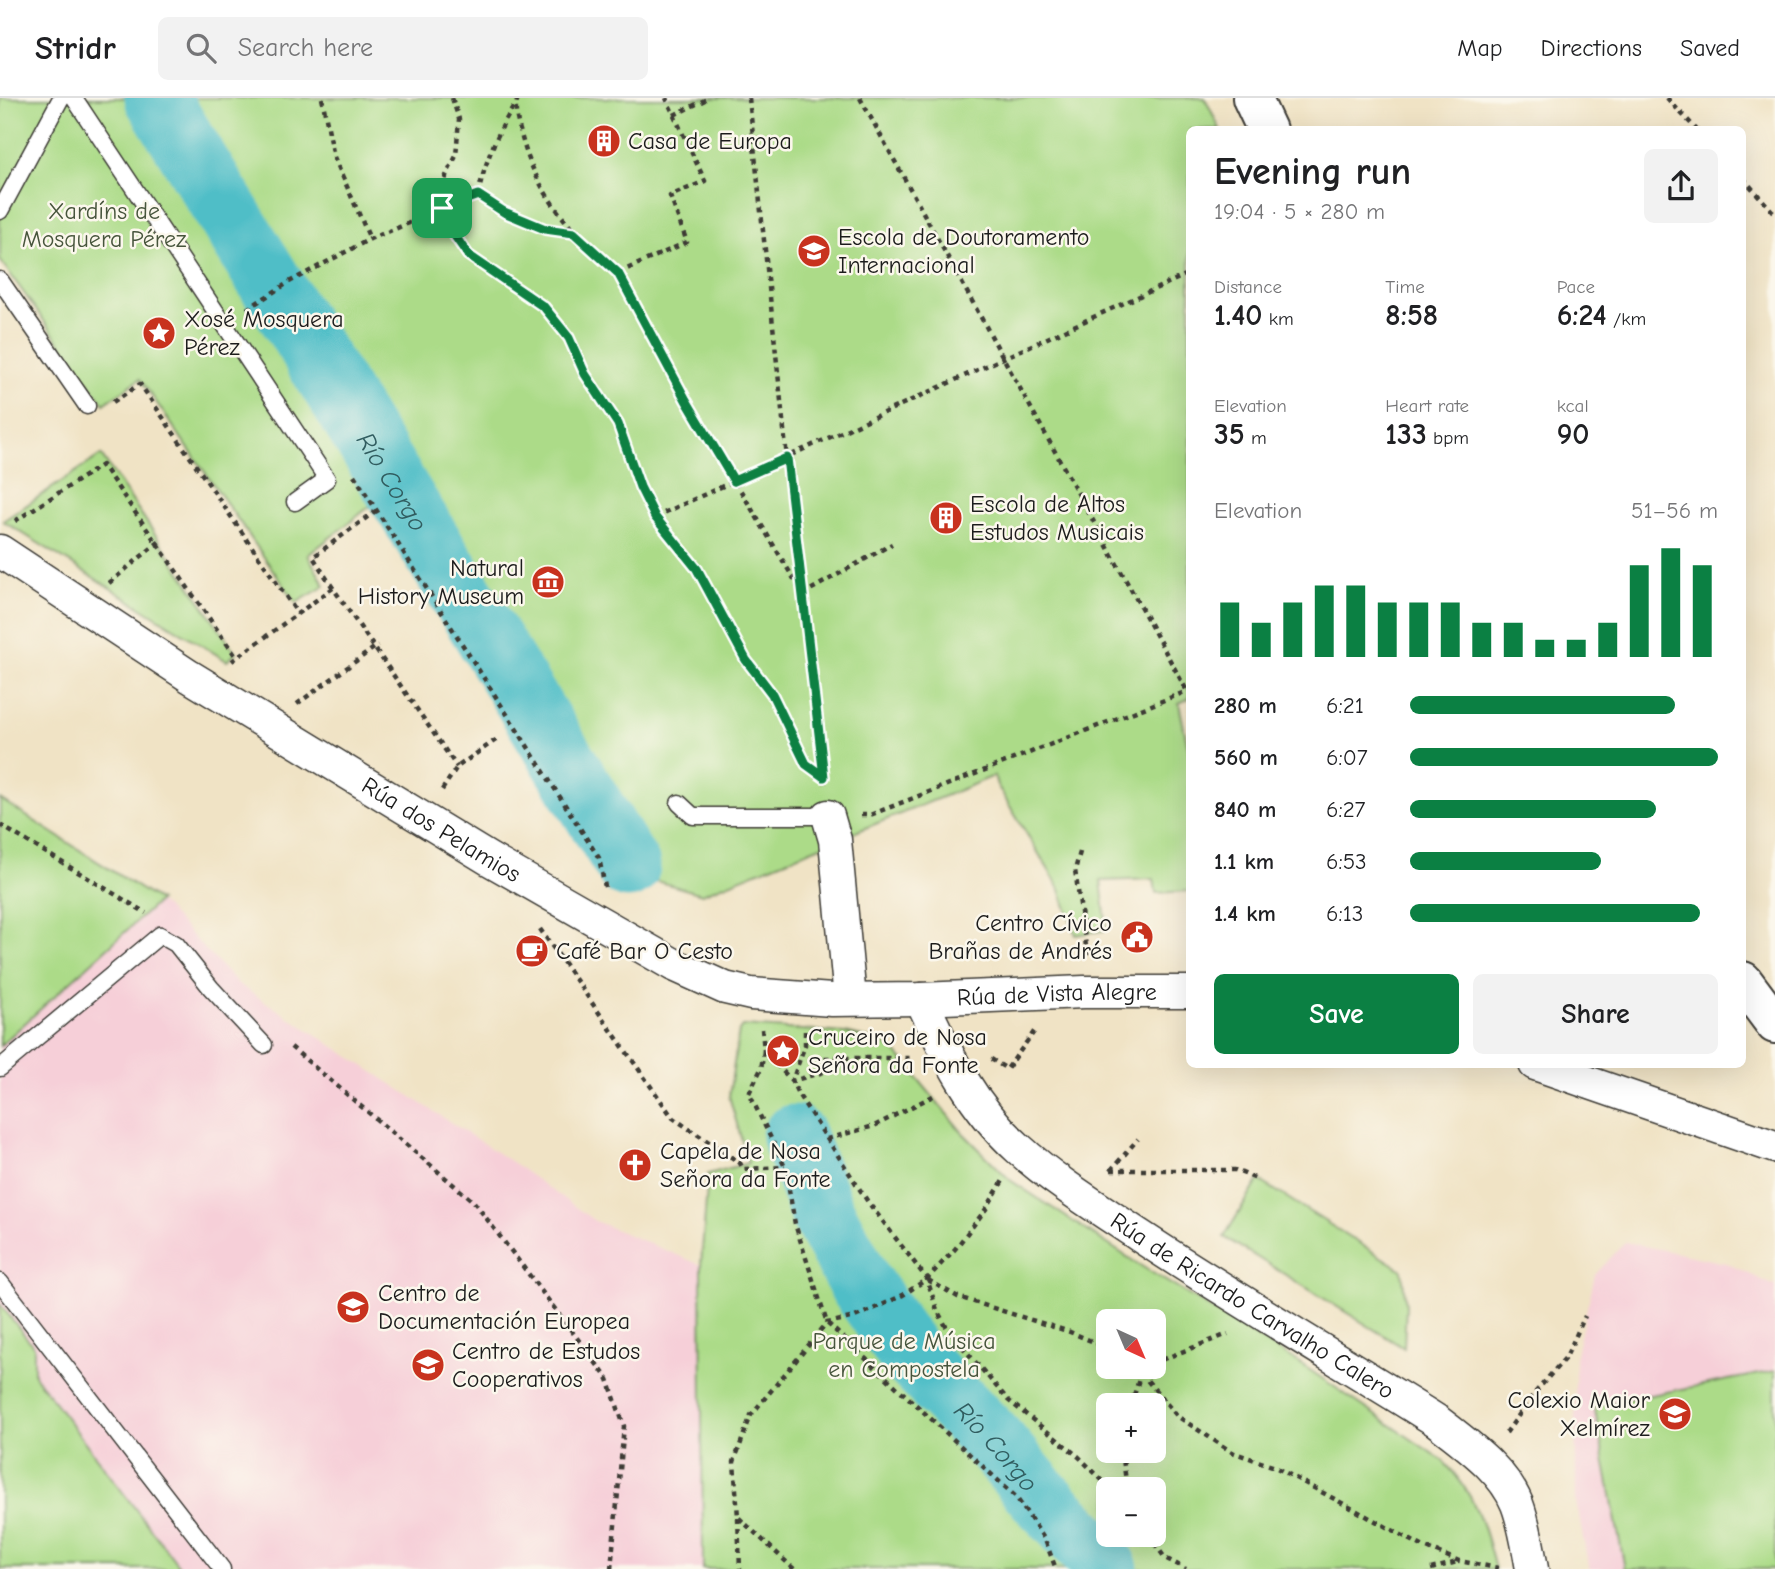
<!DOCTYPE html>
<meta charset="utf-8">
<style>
:root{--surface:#fff;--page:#f2f2f2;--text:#202124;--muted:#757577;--line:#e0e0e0;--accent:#0b8043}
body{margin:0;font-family:"Comic Neue",sans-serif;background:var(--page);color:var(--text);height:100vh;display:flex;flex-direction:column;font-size:26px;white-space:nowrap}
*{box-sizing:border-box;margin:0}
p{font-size:23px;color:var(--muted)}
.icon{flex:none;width:38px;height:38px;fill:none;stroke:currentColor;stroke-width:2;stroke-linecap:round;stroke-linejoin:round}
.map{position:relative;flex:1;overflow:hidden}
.side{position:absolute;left:1186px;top:28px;width:560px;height:942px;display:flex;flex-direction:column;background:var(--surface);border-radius:10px;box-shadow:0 7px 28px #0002}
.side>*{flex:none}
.needle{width:46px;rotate:136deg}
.fabs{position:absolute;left:1096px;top:1211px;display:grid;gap:14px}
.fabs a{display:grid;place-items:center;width:70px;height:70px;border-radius:10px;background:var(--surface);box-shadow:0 7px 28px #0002;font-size:35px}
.pin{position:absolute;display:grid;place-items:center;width:60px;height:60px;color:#fff;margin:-30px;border-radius:14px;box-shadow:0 4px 10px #0006}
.round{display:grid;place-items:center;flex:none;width:74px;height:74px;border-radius:10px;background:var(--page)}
.head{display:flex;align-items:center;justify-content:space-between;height:119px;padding:0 28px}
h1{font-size:38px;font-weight:700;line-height:52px}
.stats{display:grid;grid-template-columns:repeat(3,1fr);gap:10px;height:119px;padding:7px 28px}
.stats div{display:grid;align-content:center}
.stats b{font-size:30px;font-weight:700}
.stats small{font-size:19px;font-weight:400}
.stats p{font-size:19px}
.chart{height:196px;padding:14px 28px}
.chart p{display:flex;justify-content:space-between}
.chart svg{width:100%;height:126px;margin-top:7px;stroke:var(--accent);stroke-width:6}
.button{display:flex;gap:14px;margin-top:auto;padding:14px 28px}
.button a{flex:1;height:80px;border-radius:10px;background:var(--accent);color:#fff;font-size:28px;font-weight:700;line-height:80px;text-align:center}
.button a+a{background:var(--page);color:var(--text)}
ul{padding:0 28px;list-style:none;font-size:23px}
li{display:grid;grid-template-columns:112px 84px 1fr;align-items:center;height:52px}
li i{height:18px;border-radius:9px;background:var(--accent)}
header{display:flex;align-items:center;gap:42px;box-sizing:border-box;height:98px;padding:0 35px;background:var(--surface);border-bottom:2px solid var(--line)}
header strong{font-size:33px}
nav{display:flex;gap:38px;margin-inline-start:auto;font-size:24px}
.search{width:490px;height:63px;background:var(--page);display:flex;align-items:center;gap:18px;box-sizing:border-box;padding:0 24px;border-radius:10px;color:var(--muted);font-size:26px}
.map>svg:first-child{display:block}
</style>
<header>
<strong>Stridr</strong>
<div class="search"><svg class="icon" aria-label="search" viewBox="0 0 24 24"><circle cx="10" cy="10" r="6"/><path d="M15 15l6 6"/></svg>Search here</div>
<nav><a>Map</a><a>Directions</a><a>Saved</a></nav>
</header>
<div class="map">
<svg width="1775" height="1471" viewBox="0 0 1775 1471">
<rect width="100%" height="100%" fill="#fbf7ec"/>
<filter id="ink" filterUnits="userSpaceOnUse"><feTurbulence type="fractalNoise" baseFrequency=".0143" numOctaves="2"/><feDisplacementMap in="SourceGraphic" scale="14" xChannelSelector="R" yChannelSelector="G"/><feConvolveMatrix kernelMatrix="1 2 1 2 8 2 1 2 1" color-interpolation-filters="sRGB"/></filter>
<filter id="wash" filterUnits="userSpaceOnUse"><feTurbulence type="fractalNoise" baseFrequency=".00686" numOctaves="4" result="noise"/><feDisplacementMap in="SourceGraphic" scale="28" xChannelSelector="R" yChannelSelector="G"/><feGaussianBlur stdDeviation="1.57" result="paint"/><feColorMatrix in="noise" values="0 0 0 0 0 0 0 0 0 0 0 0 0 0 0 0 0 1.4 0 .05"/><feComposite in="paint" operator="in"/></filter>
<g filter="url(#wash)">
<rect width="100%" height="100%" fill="#f0e3c5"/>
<g fill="#f6cfd8">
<path d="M159,803L238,886L513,1065L595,1123L701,1167L703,1471H181L34,1277V1249L0,1206V948Z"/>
<path d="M1625,1144L1726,1165L1775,1188V1471H1589L1576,1403L1575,1260L1595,1177Z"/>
</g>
<g fill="#acdb88" stroke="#647c52" stroke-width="2" fill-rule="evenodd">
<path d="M0,0H149L388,394L308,457L325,488L296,505L140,281L104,306L0,162Z"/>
<path d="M182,0H1205L1220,31L1190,32V600L1179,605L1190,660V793L1156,795L1154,781L1101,783L1107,832L1076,837L1059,789L997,687L994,678L702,796L652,782L478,500Z"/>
<path d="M101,357L236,555L227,563L3,423Z"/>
<path d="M0,701L159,803L0,948Z"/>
<path d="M743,928L845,935L879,943L895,953L962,1034L1010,1082L1138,1166L1298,1264L1442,1362C1475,1394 1484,1428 1495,1471H703L701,1167L708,1076L748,1065L729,998L739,933ZM1108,1223H1153V1269H1108ZM1153,1307V1353H1108V1307ZM1153,1391V1437H1108V1391Z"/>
<path d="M1259,1082L1402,1172L1406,1208L1404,1250L1224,1139Z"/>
<path d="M0,1206L34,1249V1277L181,1471H0Z"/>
<path d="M1775,1273V1471H1625L1594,1308Z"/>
</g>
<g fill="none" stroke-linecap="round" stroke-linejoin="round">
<g stroke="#50bec7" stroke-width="65">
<path id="s1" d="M157,0L628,768"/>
<path id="s2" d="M794,1039L822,1114L861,1187L911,1258L993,1343L1042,1401L1095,1456L1106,1471"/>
</g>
</g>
</g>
<g filter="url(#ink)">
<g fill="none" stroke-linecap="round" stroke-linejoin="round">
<defs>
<g id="lane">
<path d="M74,0L327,381L295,404"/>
<path d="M0,113L61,0"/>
<path d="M0,182L87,308"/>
<path d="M679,705L693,718H828"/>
<path d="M0,970L160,837L176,846L211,890L264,947"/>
<path d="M0,1184L222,1471"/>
</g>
<g id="street">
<path id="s3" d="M0,453L189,578L489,761L674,867L725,890L751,896L832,902L921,901L1084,894H1190"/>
<path d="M828,718L835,742L850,901"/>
<path id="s4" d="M921,901C946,956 973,1010 1019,1051C1054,1083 1100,1111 1140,1138C1237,1202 1338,1261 1437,1323C1466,1346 1503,1371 1517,1406C1525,1427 1528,1449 1532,1471"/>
<path d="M1535,966L1775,1049"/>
</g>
<g id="secondary">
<path d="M1252,0L1267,32"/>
<path d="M1743,883L1775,926"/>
</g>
</defs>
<use href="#lane" stroke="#3c3a35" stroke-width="19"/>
<use href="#street" stroke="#3c3a35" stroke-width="35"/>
<use href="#secondary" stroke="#3c3a35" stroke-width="42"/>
<g stroke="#3c3a35" stroke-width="4.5" stroke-dasharray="5 5" stroke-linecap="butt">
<path d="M322,0L334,59L370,141"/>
<path d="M452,0L459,21L456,58L446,78L442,110L455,138L468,157L489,173L518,190L544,209L569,240L585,276L618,326L640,389L655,419L697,471L746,562L772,596L806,666L823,679"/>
<path d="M518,0C513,12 518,24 521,36C535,94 573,137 618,175L687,144L670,98L705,83L666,0"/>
<path d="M749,0L787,360L825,686"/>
<path d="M860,0L1187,593"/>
<path d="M1667,0L1697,32"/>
<path d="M674,17L709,0"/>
<path d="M1743,80L1775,116"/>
<path d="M478,97C511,119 533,130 573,135"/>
<path d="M478,97C485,64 496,37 514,8"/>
<path d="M618,175L686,302L803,496L892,446"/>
<path d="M247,211L291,183L370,141L478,97"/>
<path d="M113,304L140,286L298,516"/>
<path d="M354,377L599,760L605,789"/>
<path d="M655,419L1190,175"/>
<path d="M15,423L102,367L237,560"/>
<path d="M109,485L160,443"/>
<path d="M333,490L313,459L377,412"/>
<path d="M232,563L333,490L457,669"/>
<path d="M297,606L378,547"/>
<path d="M442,692L457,669L500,639"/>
<path d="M861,717H870L1190,592"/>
<path d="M0,727L146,815"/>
<path d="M1080,754L1075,772L1088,862"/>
<path d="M540,831L673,1020L740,1065L743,1071L785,1069"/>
<path d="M762,931L764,953L792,983L798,996L868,1104L927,1181L937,1212L948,1232L1008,1302L1079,1359L1111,1391"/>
<path d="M805,933V947L792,983L824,974V960H911"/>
<path d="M291,949L474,1104L608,1281L624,1328L611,1471"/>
<path d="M764,953L761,971L749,995L785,1069L795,1126L827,1225L1016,1399L1045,1442L1056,1471"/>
<path d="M991,961L1007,971L1036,931"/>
<path d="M827,1041L874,1028L935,997"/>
<path d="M1111,1072H1235L1259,1082"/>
<path d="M1111,1072L1138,1041"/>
<path d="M928,1182L958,1199L1070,1234L1108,1250"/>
<path d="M1153,1265L1228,1236"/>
<path d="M1133,1269L1141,1275L1177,1318L1232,1354L1275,1369L1422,1448L1459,1463L1498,1470"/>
<path d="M1131,1307L1141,1275L1149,1269"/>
<path d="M1506,1335L1533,1297L1566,1259L1585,1218"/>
<path d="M1122,1353L1127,1391"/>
<path d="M738,1420L740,1471"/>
<path d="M1149,1437L1165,1460L1186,1471"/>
<path d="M794,1471L738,1419L734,1364L751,1317L827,1225L855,1219L880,1208L903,1197L927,1181L955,1151L986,1111L1004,1081"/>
<path d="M1431,1471L1457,1464"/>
</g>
<use href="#lane" stroke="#fff" stroke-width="16"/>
<use href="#street" stroke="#fff" stroke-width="32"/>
<use href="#secondary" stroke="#fff" stroke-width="38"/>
</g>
</g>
<g fill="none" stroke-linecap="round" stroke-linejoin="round" filter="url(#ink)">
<defs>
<path id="route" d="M478,97L504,114L545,131L574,135L618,175L686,302L734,383L787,360L824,679L806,666L772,596L746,562L697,471L655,419L640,389L618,326L585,276L569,240L544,209L468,157L455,138L442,110Z"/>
</defs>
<use href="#route" stroke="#fff" stroke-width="14"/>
<use href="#route" stroke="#0b8043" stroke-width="9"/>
</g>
<defs>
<symbol id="building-disc" viewBox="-11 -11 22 22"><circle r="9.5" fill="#c8321e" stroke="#fbf7ec"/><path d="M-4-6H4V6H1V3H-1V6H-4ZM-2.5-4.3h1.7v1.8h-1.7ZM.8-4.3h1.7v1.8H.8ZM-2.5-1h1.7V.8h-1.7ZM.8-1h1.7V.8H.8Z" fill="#fff"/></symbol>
<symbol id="university-disc" viewBox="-11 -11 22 22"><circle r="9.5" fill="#c8321e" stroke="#fbf7ec"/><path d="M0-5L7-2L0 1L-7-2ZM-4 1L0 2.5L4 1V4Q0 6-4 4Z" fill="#fff"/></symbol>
<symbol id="sight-disc" viewBox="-11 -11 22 22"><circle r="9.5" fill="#c8321e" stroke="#fbf7ec"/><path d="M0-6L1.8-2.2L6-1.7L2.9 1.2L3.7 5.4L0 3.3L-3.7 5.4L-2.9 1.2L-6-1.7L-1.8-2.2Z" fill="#fff"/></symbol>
<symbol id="museum-disc" viewBox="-11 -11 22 22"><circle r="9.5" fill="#c8321e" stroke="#fbf7ec"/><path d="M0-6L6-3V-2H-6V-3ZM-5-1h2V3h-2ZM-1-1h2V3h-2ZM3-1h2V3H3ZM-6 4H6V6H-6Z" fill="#fff"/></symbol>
<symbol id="civic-disc" viewBox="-11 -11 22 22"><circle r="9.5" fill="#c8321e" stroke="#fbf7ec"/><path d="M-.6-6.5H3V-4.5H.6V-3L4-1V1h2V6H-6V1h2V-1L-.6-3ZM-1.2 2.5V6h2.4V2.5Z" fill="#fff"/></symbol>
<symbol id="cafe-disc" viewBox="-11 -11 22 22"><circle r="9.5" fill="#c8321e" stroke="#fbf7ec"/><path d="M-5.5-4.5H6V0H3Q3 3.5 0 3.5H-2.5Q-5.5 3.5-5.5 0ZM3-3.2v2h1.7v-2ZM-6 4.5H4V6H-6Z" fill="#fff"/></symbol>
<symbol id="church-disc" viewBox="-11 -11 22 22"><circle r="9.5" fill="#c8321e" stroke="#fbf7ec"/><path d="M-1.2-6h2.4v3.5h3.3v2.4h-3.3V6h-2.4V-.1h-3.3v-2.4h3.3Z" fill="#fff"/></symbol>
<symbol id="school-disc" viewBox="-11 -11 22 22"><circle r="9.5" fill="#c8321e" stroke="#fbf7ec"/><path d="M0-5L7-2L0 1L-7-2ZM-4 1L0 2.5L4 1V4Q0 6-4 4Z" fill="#fff"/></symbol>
</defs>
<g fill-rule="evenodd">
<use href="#building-disc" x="585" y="24" width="38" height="38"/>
<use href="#university-disc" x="795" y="134" width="38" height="38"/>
<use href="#sight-disc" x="140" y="216" width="38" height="38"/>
<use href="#building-disc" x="927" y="401" width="38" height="38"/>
<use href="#museum-disc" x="529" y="465" width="38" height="38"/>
<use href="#civic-disc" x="1118" y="820" width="38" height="38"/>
<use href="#cafe-disc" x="513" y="834" width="38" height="38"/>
<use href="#sight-disc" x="764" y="934" width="38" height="38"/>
<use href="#church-disc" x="616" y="1048" width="38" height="38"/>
<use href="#university-disc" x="334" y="1190" width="38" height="38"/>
<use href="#university-disc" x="409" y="1248" width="38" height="38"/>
<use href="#school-disc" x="1656" y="1297" width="38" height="38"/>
</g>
<g text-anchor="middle" stroke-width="5" stroke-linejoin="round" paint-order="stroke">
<g font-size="24" fill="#1c1c1c" stroke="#fbf7ec" text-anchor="start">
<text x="628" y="51">Casa de Europa</text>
<text x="838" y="147">Escola de Doutoramento<tspan x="838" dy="28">Internacional</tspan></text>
<text x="184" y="229">Xosé Mosquera<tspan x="184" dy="28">Pérez</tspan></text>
<text x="970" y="414">Escola de Altos<tspan x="970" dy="28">Estudos Musicais</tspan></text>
<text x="524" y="478" text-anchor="end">Natural<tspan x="524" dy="28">History Museum</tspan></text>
<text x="1112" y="833" text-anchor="end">Centro Cívico<tspan x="1112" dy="28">Brañas de Andrés</tspan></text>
<text x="556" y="861">Café Bar O Cesto</text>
<text x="808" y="947">Cruceiro de Nosa<tspan x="808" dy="28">Señora da Fonte</tspan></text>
<text x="660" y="1061">Capela de Nosa<tspan x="660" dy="28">Señora da Fonte</tspan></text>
<text x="378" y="1203">Centro de<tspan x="378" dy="28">Documentación Europea</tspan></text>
<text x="452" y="1261">Centro de Estudos<tspan x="452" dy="28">Cooperativos</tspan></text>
<text x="1650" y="1310" text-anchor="end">Colexio Maior<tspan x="1650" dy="28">Xelmírez</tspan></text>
</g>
<g font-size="24" fill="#47553c" stroke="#fbf7ec">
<text x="104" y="121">Xardíns de<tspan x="104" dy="28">Mosquera Pérez</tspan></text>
<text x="904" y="1251">Parque de Música<tspan x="904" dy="28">en Compostela</tspan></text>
</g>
<g font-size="24" fill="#1c1c1c" stroke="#fbf7ec">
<text dy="8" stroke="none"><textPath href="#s3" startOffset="522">Rúa dos Pelamios</textPath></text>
<text dy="8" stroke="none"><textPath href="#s3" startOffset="1180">Rúa de Vista Alegre</textPath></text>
<text dy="8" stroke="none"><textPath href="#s4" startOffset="462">Rúa de Ricardo Carvalho Calero</textPath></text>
</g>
<g font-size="26" font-style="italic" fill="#315d60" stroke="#fbf7ec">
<text dy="9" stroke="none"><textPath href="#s1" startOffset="450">Río Corgo</textPath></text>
<text dy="9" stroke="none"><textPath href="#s2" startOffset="374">Río Corgo</textPath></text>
</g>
</g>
</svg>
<div class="fabs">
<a><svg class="needle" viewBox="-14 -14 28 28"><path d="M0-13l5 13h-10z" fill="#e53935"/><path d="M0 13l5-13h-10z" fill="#757577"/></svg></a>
<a>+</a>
<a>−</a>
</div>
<div class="pin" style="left:442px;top:110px;background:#1e9e55"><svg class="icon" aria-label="arrive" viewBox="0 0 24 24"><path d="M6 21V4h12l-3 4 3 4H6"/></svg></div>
<section class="side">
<div class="head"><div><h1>Evening run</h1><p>19:04 · 5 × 280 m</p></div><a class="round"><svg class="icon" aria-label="share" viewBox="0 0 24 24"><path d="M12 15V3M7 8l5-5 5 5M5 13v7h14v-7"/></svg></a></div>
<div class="stats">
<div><p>Distance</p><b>1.40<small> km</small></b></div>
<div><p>Time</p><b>8:58</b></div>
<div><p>Pace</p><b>6:24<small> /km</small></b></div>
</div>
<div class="stats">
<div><p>Elevation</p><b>35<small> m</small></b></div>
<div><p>Heart rate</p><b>133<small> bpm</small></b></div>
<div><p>kcal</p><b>90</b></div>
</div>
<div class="chart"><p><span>Elevation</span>51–56 m</p>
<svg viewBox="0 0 160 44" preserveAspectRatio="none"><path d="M5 44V25M15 44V32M25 44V25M35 44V19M45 44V19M55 44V25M65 44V25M75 44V25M85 44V32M95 44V32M105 44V38M115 44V38M125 44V32M135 44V12M145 44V6M155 44V12"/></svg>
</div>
<ul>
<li><b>280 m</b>6:21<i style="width:86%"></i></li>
<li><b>560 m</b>6:07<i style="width:100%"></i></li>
<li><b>840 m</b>6:27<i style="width:80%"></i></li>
<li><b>1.1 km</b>6:53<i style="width:62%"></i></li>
<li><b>1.4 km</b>6:13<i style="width:94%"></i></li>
</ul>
<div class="button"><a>Save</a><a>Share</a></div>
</section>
</div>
